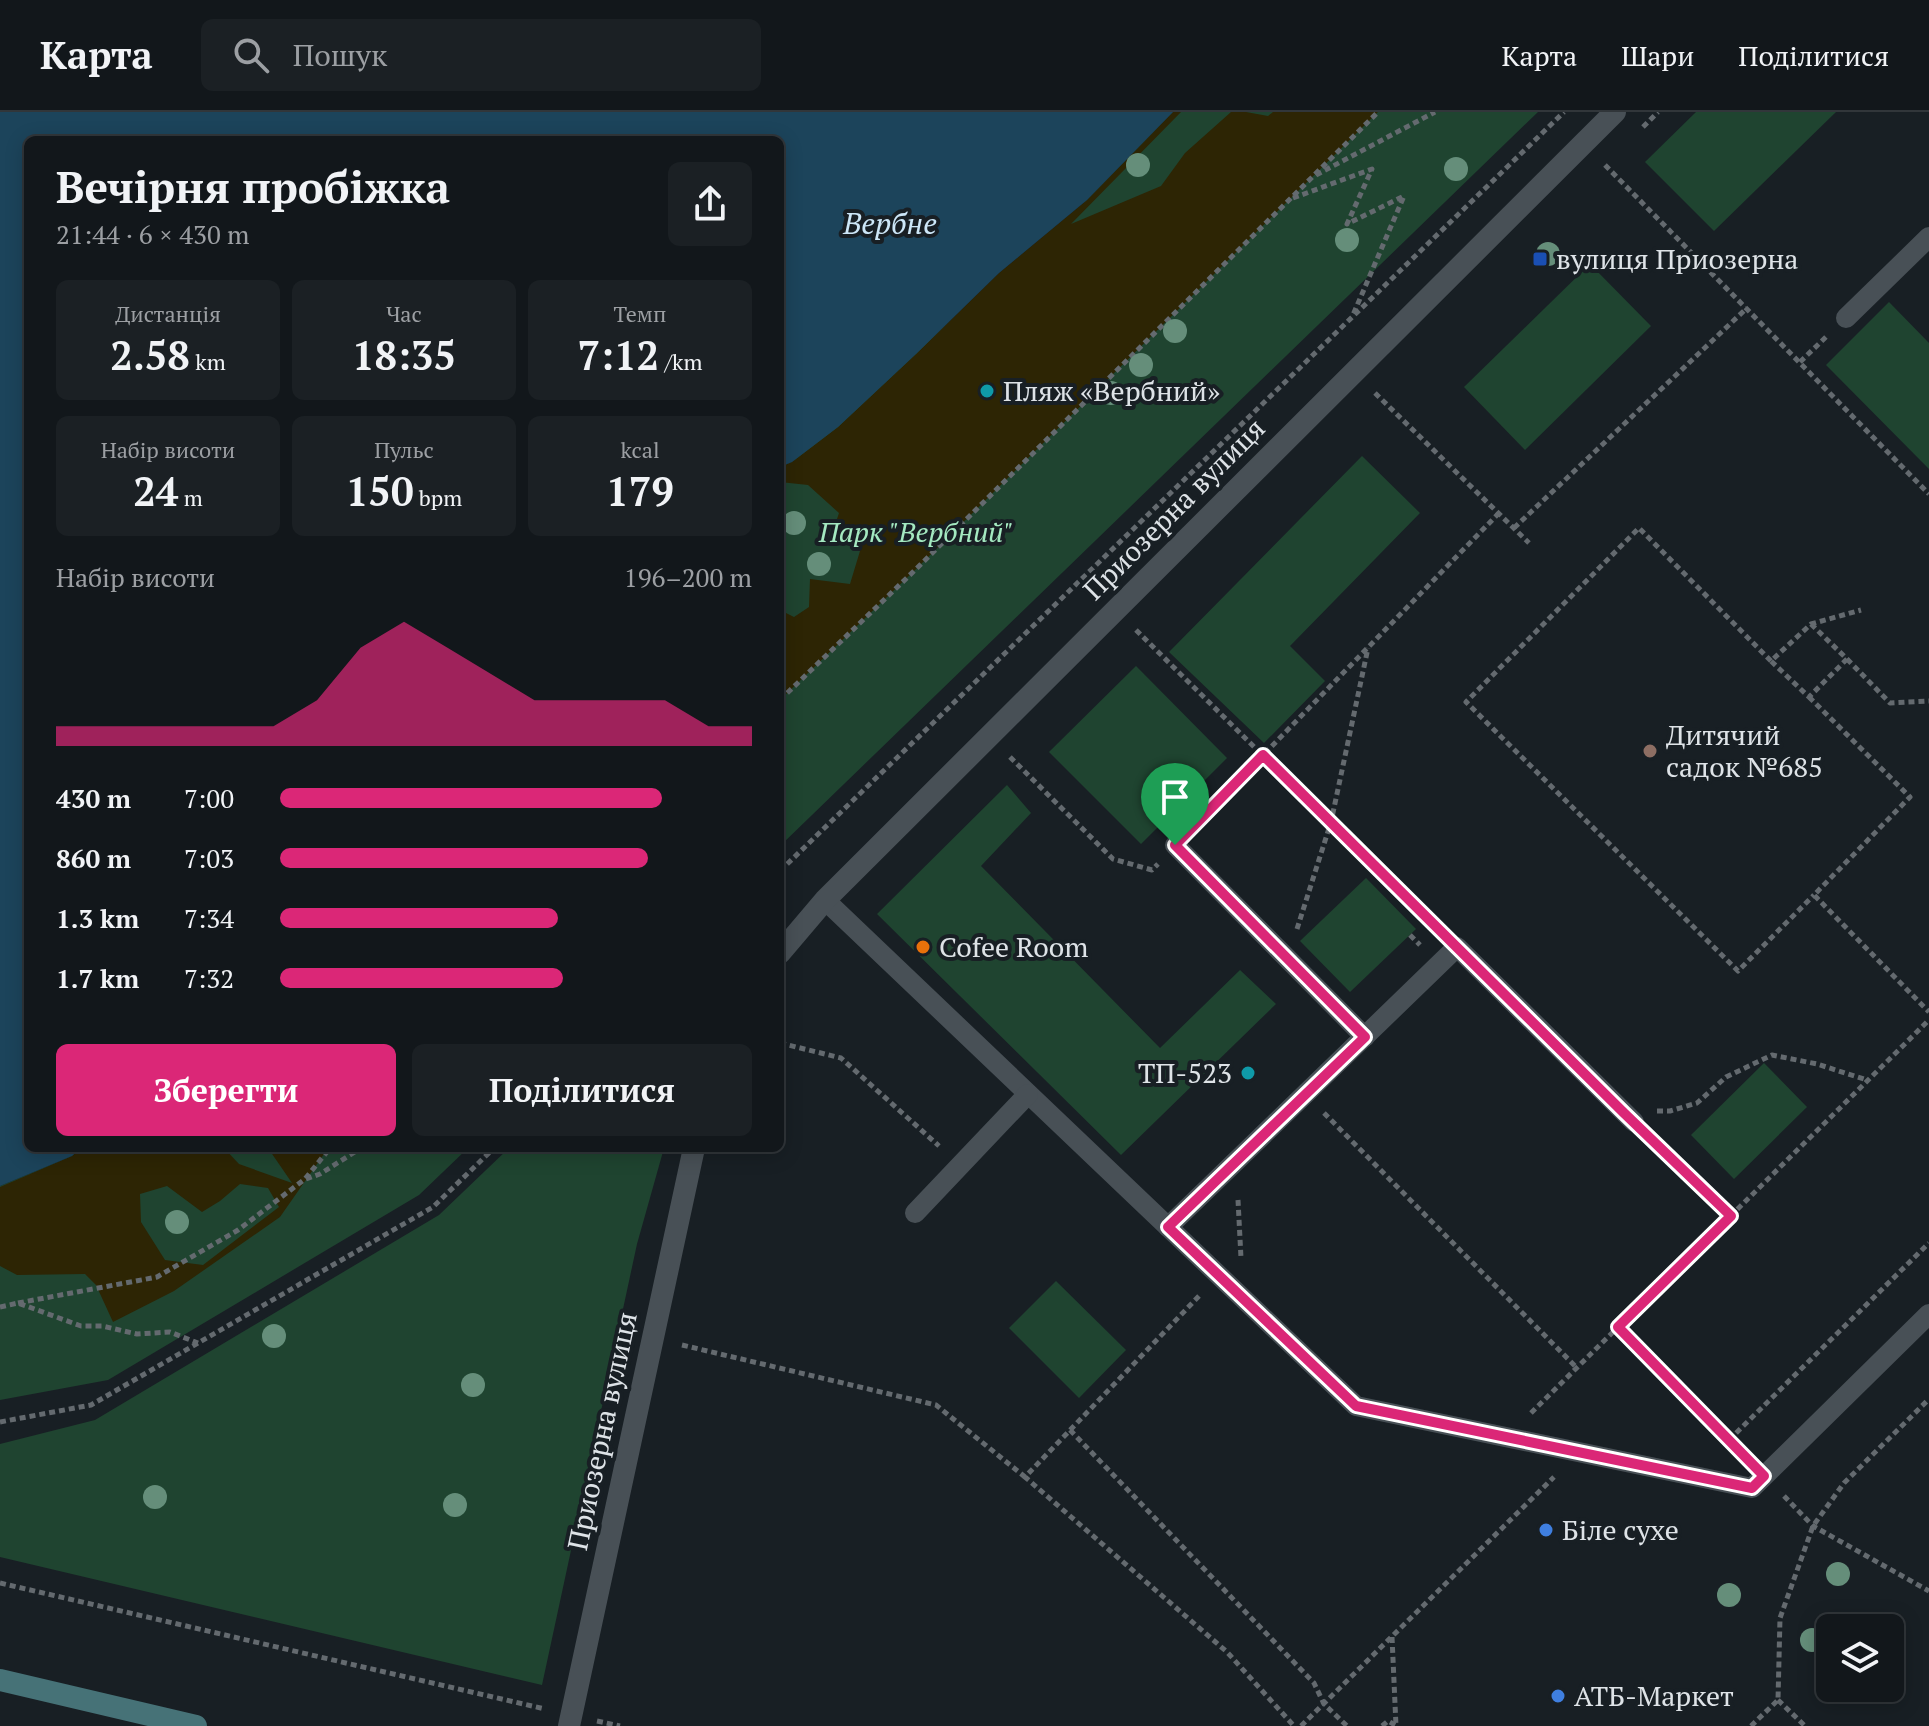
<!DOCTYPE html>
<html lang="uk">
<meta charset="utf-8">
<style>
:root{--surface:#12171b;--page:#1b2024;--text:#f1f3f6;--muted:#9c9fa3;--line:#31363a;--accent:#db2777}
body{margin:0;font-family:"PT Serif",serif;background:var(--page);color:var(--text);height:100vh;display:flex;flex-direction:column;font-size:30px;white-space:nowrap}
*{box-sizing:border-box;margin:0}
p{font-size:26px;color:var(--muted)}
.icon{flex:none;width:44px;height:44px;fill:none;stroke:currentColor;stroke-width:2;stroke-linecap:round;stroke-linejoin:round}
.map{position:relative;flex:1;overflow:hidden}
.details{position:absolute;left:24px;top:24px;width:760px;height:1016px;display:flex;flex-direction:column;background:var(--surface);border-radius:12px;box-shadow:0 4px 20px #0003,0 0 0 2px var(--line)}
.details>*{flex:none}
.fabs{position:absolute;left:1816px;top:1502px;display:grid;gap:16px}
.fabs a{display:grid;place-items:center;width:88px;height:88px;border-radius:12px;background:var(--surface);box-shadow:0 4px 20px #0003,0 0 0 2px var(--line);font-size:40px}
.pin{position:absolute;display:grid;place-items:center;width:68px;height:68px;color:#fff;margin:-82px -34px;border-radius:50% 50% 50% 0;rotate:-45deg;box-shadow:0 0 8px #0007}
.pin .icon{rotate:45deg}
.round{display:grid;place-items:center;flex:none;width:84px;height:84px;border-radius:12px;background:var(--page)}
.overview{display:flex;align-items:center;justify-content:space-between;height:136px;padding:0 32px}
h1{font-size:44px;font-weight:800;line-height:60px}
.stats{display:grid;grid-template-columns:repeat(3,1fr);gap:12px;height:136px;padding:8px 32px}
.stats div{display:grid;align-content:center;border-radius:12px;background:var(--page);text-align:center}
.stats b{font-size:40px;font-weight:800}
.stats small{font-size:22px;font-weight:400}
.stats p{font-size:22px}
.chart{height:224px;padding:16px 32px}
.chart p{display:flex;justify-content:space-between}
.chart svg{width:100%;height:144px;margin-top:8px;fill:var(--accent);opacity:.7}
.button{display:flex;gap:16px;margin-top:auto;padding:16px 32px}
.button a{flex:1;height:92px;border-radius:12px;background:var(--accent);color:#fff;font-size:32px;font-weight:800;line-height:92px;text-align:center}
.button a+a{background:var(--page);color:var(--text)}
ul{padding:0 32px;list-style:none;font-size:26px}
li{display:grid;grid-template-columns:128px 96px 1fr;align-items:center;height:60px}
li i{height:20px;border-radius:10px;background:var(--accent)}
header{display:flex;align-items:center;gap:48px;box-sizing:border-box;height:112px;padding:0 40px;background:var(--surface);border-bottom:2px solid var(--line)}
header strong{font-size:38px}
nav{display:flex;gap:44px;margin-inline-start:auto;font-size:28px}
.search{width:560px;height:72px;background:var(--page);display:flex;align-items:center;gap:20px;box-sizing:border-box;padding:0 28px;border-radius:12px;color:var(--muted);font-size:30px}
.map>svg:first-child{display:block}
</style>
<header>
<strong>Карта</strong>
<div class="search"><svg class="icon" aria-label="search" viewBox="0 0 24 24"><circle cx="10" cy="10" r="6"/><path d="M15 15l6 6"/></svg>Пошук</div>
<nav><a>Карта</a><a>Шари</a><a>Поділитися</a></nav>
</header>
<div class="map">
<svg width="1929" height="1614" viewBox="0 0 1929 1614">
<rect width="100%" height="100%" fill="#181f24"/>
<g fill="#1f4430">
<path d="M1173,0H1538L780,734V355L792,350L1087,88Z"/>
<path d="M1696,0H1836L1714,119L1645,50Z"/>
<path d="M1590,152L1651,214L1525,338L1464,275Z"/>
<path d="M1889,190L1929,231V357L1826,253Z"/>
<path d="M1362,344L1420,401L1290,534L1325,569L1264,631L1169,540Z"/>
<path d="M1136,554L1227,646L1141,732L1049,640Z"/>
<path d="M1007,673L1031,701L981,754L1160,936L1240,858L1276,892L1121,1043L877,802Z"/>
<path d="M1366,766L1416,817L1350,880L1300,829Z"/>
<path d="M1764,951L1807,995L1734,1067L1691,1023Z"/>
<path d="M81,1036H468L419,1083L108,1268L0,1288V1074L72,1044Z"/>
<path d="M509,1036H664L637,1132L542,1573L0,1445V1332L95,1308L439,1103Z"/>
<path d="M1056,1169L1126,1238L1079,1286L1009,1216Z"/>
</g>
<g fill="#2d2504" fill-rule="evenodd">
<path d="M1173,0H1181L1071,112L1161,74L1185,41L1231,0H1246L1268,4L1273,0H1378L914,459L780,588V498L794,505L809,495L810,467L850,472L860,439L832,422L839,401L808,373L780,370V355L792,350L838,315L916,242L999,161L1087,88Z"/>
<path d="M81,1036H224L239,1052L292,1071L268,1036H330L324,1042L280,1105L174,1179L113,1210L96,1173L85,1162L17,1163L0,1154V1075L72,1044ZM240,1072L268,1076L279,1095L203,1153L165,1148L141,1110L140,1082L167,1074L202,1100L220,1089Z"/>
</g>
<path fill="#1c445b" d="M0,0H1173L1087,88L999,161L916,242L838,315L792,350L780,355V28H28V1036H81L72,1044L0,1074Z"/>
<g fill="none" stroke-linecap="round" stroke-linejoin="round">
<g stroke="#646a6f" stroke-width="5" stroke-dasharray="6 4" stroke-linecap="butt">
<path d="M1643,15L1658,0"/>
<path d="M1605,53L1929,382"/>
<path d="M1316,63L1435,0"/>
<path d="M1293,86L1372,57L1347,112L1404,84L1353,203"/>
<path d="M1800,250L1828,223"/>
<path d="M1375,281L1529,431"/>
<path d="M1514,416L1747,196"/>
<path d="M1811,512L1847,547L1809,585L1771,549L1811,512L1861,498"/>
<path d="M1136,518L1436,815"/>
<path d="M1847,547L1890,591L1929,589"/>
<path d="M1771,549L1639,416L1466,590L1738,859L1814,783"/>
<path d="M1809,585L1910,685L1814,783L1929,900"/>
<path d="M780,588L914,459L1378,0"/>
<path d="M1010,645L1113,747L1152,758L1158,752"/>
<path d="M1195,713L1499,401"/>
<path d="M780,759L1564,0"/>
<path d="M1297,817L1331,710L1368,536"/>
<path d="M1410,823L1420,833"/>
<path d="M780,931L841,946L939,1034"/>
<path d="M1657,999H1670L1697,991L1726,965L1772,943L1817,952L1867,968"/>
<path d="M1324,1001L1577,1256"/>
<path d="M1654,1029L1731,1104"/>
<path d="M306,1067L320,1062L361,1036"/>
<path d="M1238,1088L1241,1146"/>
<path d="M1199,1184L1025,1365L1227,1540L1294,1614"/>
<path d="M18,1191L157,1165L238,1118L305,1067L330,1036"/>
<path d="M0,1195L18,1191L81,1214H102L137,1222L170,1220L198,1231"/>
<path d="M1618,1215L1746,1345"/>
<path d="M682,1233L936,1293L1025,1365"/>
<path d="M1531,1301L1929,908"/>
<path d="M0,1310L91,1293L433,1095L494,1036"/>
<path d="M1070,1318L1314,1571L1324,1592L1347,1614"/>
<path d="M1729,1328L1929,1131"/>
<path d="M1784,1384L1813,1414L1929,1479"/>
<path d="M0,1471L545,1597"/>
<path d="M1392,1525L1396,1614"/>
<path d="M1778,1588L1805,1614"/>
<path d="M597,1609L620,1614"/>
<path d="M1301,1614L1554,1365"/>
<path d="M1382,1614L1388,1609L1397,1614"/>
<path d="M1751,1614L1778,1588L1780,1506L1813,1414L1844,1371L1929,1287"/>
</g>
<g stroke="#485056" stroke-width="20">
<path d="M1846,206L1929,125"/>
<path d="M1175,733L1365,925"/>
<path d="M825,788L1356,1294L1752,1376L1929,1202"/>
<path d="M915,1101L1028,982"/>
<path d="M1168,1115L1457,835L1634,1010"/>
</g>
<g stroke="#485056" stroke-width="22">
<path d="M780,841L825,788L1615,0"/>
<path d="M569,1614L694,1036"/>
</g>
<path stroke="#467277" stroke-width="22" d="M0,1568L196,1614"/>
</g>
<g fill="#658e7a">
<circle cx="1138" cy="53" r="12"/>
<circle cx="1456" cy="57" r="12"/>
<circle cx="1347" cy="128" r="12"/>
<circle cx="1548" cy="142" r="12"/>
<circle cx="1175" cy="219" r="12"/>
<circle cx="1141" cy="253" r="12"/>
<circle cx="1111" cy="281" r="12"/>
<circle cx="794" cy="411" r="12"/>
<circle cx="819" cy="452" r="12"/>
<circle cx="177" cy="1110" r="12"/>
<circle cx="274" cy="1224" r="12"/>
<circle cx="473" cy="1273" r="12"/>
<circle cx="155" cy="1385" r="12"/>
<circle cx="455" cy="1393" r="12"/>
<circle cx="1838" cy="1462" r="12"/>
<circle cx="1729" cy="1483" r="12"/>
<circle cx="1812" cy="1528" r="12"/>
</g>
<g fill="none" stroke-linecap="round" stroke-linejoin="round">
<defs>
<path id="route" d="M1263,643L1624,1001L1731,1104L1618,1215L1764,1364L1752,1376L1356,1294L1168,1115L1365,925L1175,733Z"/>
</defs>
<use href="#route" stroke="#fff" stroke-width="16"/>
<use href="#route" stroke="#db2777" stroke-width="10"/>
</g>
<rect fill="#1a4fb4" stroke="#181f24" stroke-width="3" x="1532" y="139" width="16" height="16" rx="4"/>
<g fill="#0f9aa8" stroke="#181f24" stroke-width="3">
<circle cx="987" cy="279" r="8"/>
<circle cx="1248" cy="961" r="8"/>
</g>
<circle fill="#8d6e63" stroke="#181f24" stroke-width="3" cx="1650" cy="639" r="8"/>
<circle fill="#e8710a" stroke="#181f24" stroke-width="3" cx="923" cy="835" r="8"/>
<g fill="#3f7fe0" stroke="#181f24" stroke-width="3">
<circle cx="1546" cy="1418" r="8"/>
<circle cx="1558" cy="1584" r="8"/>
</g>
<g text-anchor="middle" stroke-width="8" stroke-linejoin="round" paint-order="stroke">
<g font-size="28" fill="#dee3e7" stroke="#181f24" text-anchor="start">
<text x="1556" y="157">вулиця Приозерна</text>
<text x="1003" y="289">Пляж «Вербний»</text>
<text x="1666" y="633">Дитячий<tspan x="1666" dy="32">садок №685</tspan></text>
<text x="939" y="845">Cofee Room</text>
<text x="1232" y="971" text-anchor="end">ТП-523</text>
<text x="1562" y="1428">Біле сухе</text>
<text x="1574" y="1594">АТБ-Маркет</text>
</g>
<g font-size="28" fill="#dee3e7" stroke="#181f24">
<text transform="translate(1174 397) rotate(-45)" y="10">Приозерна вулиця</text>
<text transform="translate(602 1319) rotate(-78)" y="10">Приозерна вулиця</text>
</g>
<g font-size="28" font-style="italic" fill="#a4e9c1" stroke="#181f24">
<text x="916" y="430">Парк "Вербний"</text>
</g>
<g font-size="30" font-style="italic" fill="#cde7f8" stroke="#181f24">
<text x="890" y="122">Вербне</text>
</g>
</g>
</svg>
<div class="fabs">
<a><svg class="icon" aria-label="layers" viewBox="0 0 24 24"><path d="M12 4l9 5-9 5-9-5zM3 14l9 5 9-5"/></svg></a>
</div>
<div class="pin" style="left:1175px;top:733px;background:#1e9e55"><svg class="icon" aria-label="arrive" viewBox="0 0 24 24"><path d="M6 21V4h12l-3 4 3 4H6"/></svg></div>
<section class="details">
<div class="overview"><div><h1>Вечірня пробіжка</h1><p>21:44 · 6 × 430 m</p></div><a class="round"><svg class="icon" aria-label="share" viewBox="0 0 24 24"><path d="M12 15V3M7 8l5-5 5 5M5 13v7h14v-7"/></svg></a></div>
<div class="stats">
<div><p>Дистанція</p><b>2.58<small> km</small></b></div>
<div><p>Час</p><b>18:35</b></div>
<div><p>Темп</p><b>7:12<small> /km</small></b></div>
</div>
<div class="stats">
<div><p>Набір висоти</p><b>24<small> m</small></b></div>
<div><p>Пульс</p><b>150<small> bpm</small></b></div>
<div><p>kcal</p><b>179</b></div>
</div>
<div class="chart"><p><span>Набір висоти</span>196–200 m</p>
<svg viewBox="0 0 160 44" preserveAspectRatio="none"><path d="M0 44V38L10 38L20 38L30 38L40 38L50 38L60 30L70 14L80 6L90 14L100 22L110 30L120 30L130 30L140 30L150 38L160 38V44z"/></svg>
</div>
<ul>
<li><b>430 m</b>7:00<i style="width:81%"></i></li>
<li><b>860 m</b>7:03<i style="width:78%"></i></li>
<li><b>1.3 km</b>7:34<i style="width:59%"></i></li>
<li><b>1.7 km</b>7:32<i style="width:60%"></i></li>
</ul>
<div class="button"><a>Зберегти</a><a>Поділитися</a></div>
</section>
</div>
